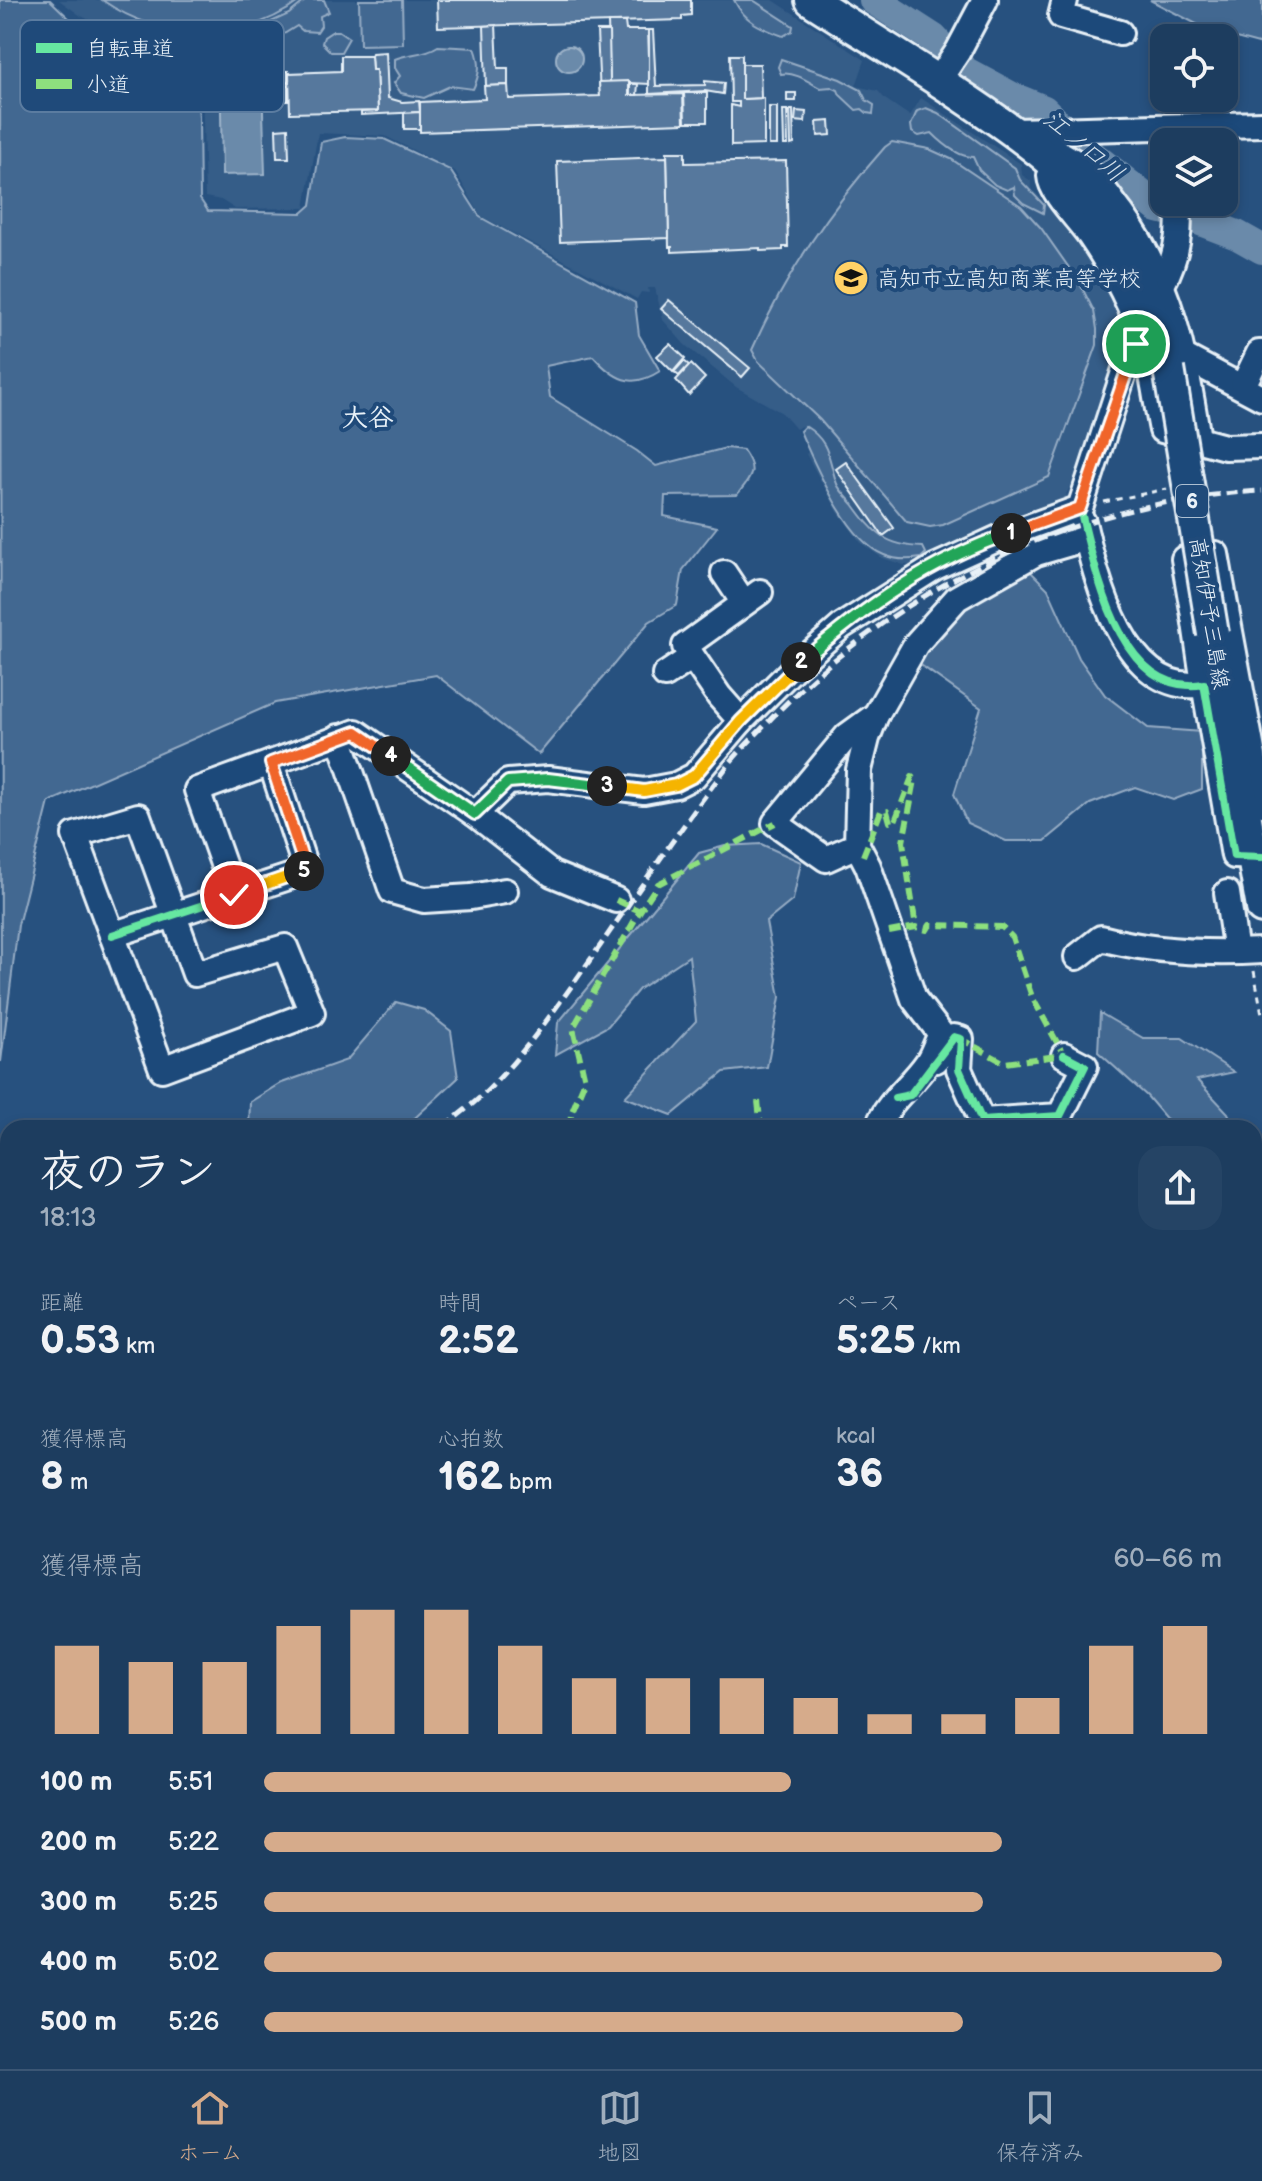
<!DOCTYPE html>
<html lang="ja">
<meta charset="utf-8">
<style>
:root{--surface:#1d3d5f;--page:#254465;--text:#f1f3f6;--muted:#a0aebd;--line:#3b5674;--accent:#d6ab8b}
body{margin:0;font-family:"Balsamiq Sans","Klee One",sans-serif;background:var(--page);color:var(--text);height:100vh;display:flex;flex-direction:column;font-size:30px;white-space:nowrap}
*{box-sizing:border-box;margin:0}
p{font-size:26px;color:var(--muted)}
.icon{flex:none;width:44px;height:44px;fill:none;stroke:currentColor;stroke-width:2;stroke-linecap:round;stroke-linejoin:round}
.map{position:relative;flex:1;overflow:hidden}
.details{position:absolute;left:0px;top:1120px;width:1262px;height:950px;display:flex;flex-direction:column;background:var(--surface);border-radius:24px 24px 0 0;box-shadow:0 4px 12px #0003,0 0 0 2px var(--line)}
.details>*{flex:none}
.tools{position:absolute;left:1150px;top:24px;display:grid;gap:16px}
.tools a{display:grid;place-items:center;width:88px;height:88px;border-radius:16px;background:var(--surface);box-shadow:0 4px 12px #0003,0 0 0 2px var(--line);font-size:40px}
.pin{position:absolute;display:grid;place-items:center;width:68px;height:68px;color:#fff;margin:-34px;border:4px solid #fff;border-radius:50%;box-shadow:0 2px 8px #0007}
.km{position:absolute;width:40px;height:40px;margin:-20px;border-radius:50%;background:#222;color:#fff;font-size:22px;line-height:40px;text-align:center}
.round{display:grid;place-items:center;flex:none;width:84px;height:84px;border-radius:24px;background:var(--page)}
.summary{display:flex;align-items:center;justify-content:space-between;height:136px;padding:0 40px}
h1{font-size:44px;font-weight:700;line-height:60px}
.metrics{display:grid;grid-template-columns:repeat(3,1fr);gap:12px;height:136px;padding:8px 40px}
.metrics div{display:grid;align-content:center}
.metrics b{font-size:40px;font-weight:700}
.metrics small{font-size:22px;font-weight:400}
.metrics p{font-size:22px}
.chart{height:224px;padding:16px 40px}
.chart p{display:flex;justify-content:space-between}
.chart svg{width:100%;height:144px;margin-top:8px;stroke:var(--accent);stroke-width:6}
ul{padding:0 40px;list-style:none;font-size:26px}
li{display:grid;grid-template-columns:128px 96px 1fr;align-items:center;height:60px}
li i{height:20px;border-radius:10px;background:var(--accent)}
.tab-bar{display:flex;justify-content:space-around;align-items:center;height:112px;border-top:2px solid var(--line);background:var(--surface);font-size:22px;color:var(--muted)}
.tab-bar a{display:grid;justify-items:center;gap:4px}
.tab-bar .selected{color:var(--accent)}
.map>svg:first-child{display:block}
</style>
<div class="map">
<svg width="1262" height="2069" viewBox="0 0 1262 2069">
<rect width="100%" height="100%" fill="#27517f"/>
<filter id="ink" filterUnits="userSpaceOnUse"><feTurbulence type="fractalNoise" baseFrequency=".0125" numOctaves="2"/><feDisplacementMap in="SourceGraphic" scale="16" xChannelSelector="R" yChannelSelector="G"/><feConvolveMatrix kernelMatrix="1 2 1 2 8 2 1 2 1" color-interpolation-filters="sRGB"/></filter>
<g filter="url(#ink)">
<path fill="#355d88" d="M59,0H773L865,60L856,86L878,91L885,99L910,116L921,98L1021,164L1022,175L1031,181V188L1070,230L1097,268L1121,316L1124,333L1079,473L1066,494L1069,498L1064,503L926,565H904L882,558L861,543L838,512L806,454L810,451L801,426L796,429L782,413L736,387L685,345L663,320L655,288H648L649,293L641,292L637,299L481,216L455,171L385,136L318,133L305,208L235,209L221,200L205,197L202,80L197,44L192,36L113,31L81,16Z"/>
<g fill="#436891" stroke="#96acc4" stroke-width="2">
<path d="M0,0H50L73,22L137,41H183L194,62L199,117L200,199L208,211L302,213L311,205L321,142L345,137L384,139L450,170L480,217L635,303L639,335L660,371C631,390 614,379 593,356L546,366L550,397L637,451L656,466L726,448L743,450C758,471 752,476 737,495L665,496L664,516L717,527L683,570L677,605L649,622L539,754L436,675L275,703L49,802L18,925L1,1062Z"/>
<path d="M102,0H301C244,44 161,41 102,0Z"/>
<path d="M306,0H324L329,12L320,16L321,26L317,32L303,31L297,26L279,37L259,38L251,31L289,14Z"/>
<path d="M359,0H402L403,44L360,45Z"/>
<path d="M734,0H753L793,26L792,31L783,36C761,28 745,22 734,0Z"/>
<path d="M1150,0H1262V45L1210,31Z"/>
<path d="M333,31H339L349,38L341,52H331L322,43L324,37Z"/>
<path d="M438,46L475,48C481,63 480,75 473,89L450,86L424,98L401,93L394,83L400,76L395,68V59C409,53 425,55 438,46Z"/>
<path d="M781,59L840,79L861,90L866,100L874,105L873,114L867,113L862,109L856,110L840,95L838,90L831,87L820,88C809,82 794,71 781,74L778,67Z"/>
<path d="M926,108L938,113L1015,168L1020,180L1044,205L1043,213L1023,203L1015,195L1014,187L1007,190L995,185L979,170L973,157C958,157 942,143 932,133L919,136L912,132L911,125L917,111Z"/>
<path d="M892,142L929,149L951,159L1021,206L1041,228L1079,282L1094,311L1097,329V345L1049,477L943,525L930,527L907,522L820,420L758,361L752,350C787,272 829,210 885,147Z"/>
<path d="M805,426C831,442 828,459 837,484C840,491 848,498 853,504C874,533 885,546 923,547L926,553L921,558C909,560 895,560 884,555C848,541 818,471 803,438L800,431Z"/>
<path d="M1030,571L1048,589L1079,658L1105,695L1148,728L1202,732V789L1173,800L1135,787L1090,804L1045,841H1006L967,823L954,794L981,708L918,663L934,618Z"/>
<path d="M761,844L801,862L793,900L766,922L780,997L767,1067L724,1072L672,1115L625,1097L696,1021L689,956L639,989L608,1026L555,1055L558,1023L699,853L725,846Z"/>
<path d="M396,1002L424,1010L451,1031L458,1078L404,1128H249L250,1102L279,1084L347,1060Z"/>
<path d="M1100,1013L1143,1038H1182L1234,1072L1197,1080L1228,1113L1235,1128H1174L1147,1096L1098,1052Z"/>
<path d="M1254,1179L1262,1204V1282L1254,1278Z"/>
</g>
<g fill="#6b8aaa" stroke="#9db3c9" stroke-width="2">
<circle cx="569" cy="59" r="13"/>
<path d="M261,50L265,174L222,175L220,51Z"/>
<path d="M1262,1639V1842L1254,1843V1641Z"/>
<path d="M0,1744L8,1748V1938L0,1935Z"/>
</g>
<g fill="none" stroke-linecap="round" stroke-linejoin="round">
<g stroke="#9db3c9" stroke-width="5">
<path d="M0,1500L8,1497"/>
<path d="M0,2059L8,2060"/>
<path d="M15,2062L32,2068L47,2067V2069"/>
<path d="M118,2069L141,2064"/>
</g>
<path stroke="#6b8aaa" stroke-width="30" d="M874,0L933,38L964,71L1012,97L1044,110L1077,143L1158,208L1185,215L1237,235L1262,249"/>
</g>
<g fill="#57789d" stroke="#e8f1f8" stroke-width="2">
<path d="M437,0H691V15L682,16V20L438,27Z"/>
<path d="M608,22H625L626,30H648L650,84L610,82Z"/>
<path d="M496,25L498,68H508V85L486,86L484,26Z"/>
<path d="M649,30H653L656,86L705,85V81L724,83L723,94L705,91L649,94Z"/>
<path d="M597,31H609L610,82H599L600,96Z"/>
<path d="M386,52L388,98L402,102L419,101L420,112L361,115V112L378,111L376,70H372L371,56L372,53Z"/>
<path d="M730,55H742V99L764,98V145L731,146V105L739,107V102H731Z"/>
<path d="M341,56H371L372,70H376L378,111L290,113L289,73L341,71Z"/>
<path d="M742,64H760L761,98L742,99Z"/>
<rect x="274" y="71" width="14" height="30"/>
<path d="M629,81V95L683,94L684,123L420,132V102L485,99L484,86L508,85L509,99L600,96L599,82Z"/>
<path d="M630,84H638L637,95H630Z"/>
<path d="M684,93H707V122H685Z"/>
<rect x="787" y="93" width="9" height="8"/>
<rect x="769" y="107" width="8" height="38"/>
<path d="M783,110H787L788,145H784Z"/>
<path d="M790,110H793L794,144L791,145Z"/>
<path d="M796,111L806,112L805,122L795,121Z"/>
<path d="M420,112V129H404V113Z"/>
<path d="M830,121L831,135L818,136L817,122Z"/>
<path d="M288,128L289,158H277L276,129Z"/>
<path d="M667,152H685V163L786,161L788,247H783V250L760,251V248L672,252V247H669Z"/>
<path d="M667,157L669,238L560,242L557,161Z"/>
<path d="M669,300L750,368L742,377L661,309Z"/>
<path d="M670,344L685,358L673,372L657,356Z"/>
<path d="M684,361L689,365L679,376L674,372Z"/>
<path d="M691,364L705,378L689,395L676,380Z"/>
<path d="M846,462L894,528L883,536L836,469Z"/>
</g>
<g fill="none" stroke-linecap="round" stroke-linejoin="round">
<defs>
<g id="minor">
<path d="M1065,0L1061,16L1120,33"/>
<path d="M938,81L958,51L985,0"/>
<path d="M1016,131L1262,124"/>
<path d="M1051,151H1056C1066,157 1078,163 1087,171C1100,182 1111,200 1122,214C1172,284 1185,355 1198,439"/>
<path d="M1061,169L1050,176C1051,193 1079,220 1090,236C1112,268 1133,308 1145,346C1153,372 1156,402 1162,430L1225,447L1262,446"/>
<path d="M1162,285C1176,259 1182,231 1177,202"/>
<path d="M1185,357L1262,398"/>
<path d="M1243,386L1259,353H1262"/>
<path d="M1083,522C1096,579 1125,698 1204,684L1234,856L1262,857"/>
<path d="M1216,554L1226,610"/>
<path d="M1184,559L1194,616"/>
<path d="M724,573L744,603"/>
<path d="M665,675L692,657"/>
<path d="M1204,684L1194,616L1226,610L1262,804"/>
<path d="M741,721L719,696L685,646L760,592"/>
<path d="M339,737L392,891L424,900L471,897L505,891"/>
<path d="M475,814L552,874L616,900"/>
<path d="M138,816L195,974L285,947L312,1013L162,1069L75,835Z"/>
<path d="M857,845L826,859L775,823L847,736L876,715"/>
<path d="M1227,893L1236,952"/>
<path d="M234,895L197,790L271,763"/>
<path d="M112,935L304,872L305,867L271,763L356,732L475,814L508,782L548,779L644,791L676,785L694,776L741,721L796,666L842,626L935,567L1001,537L1080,508L1138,329"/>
<path d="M1077,957L1101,938C1153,952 1208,954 1262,951"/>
<path d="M936,1060L954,1037L961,1039L959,1069L982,1121L1060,1116L1085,1066L1064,1055"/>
<path d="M877,1128C888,1101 911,1086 927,1063C933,1055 936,1043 941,1034L914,999L868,866L857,845L859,770L867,738L876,715L916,644L957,598L1036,553L1087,538"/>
<path d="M0,1234L8,1231"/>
<path d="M1254,1301H1262"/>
<path d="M0,1318L8,1315"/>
<path d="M0,1400H8"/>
<path d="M0,1483L8,1481"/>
<path d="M0,1540L6,1530L3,1523L8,1517"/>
<path d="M1254,1557L1262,1554"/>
<path d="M1254,1594L1262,1589"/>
<path d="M1254,1615L1262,1614"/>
<path d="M0,1616L2,1628L8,1629"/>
<path d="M0,1684L8,1687"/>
</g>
<g id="major">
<path d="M811,0C858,30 905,59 951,89C1018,133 1083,177 1124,248C1146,286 1157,327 1169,369"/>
<path d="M1213,634L1262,908"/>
<path d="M0,1999L8,2001"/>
<path d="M1254,2020L1262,2019"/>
<path d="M154,2062L156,2069"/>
<path d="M921,2069L961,2062"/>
</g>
<g id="highway">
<path d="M1262,1371V1373"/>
<path d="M1254,2000H1262"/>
<path d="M1254,2042L1262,2041"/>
<path d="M645,2069L723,2062"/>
<path d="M1007,2069L1083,2062"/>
</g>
</defs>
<use href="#minor" stroke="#e8f1f8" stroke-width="30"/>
<use href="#major" stroke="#e8f1f8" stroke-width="36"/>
<use href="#highway" stroke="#e8f1f8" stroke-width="42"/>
<g stroke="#e8f1f8" stroke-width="3" stroke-dasharray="6 6" stroke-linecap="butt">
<path d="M1104,502L1167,489"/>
<path d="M1254,971L1262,1014"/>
<path d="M827,2062L828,2069"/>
</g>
<use href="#minor" stroke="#1f4a7a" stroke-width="24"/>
<use href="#major" stroke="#1f4a7a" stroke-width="30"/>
<use href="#highway" stroke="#1f4a7a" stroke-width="36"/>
<g stroke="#e8f1f8" stroke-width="5" stroke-dasharray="12 6" stroke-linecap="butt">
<path d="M443,1128C458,1115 475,1103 489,1089C531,1046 565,995 600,946C642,885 684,823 729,764C740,750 754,737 766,724C894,588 1075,500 1262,491"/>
<path d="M0,1343L8,1340"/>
</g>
<defs>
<path id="major-bridge" d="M1169,369L1213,634"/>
</defs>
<use href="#major-bridge" stroke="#e8f1f8" stroke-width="36" stroke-linecap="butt"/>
<use href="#major-bridge" stroke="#1f4a7a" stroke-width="30"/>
<g stroke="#8de07e" stroke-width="6" stroke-dasharray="12 6" stroke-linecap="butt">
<path d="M863,856L881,811H887L890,822L895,821L912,777L915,780L903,842L916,927"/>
<path d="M616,900L640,911"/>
<path d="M889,932L916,927L927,930L930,925L1002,927L1012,937L1032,997L1064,1055L1005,1063L961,1039"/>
<path d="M758,1101L761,1128"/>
<path d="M570,1128L571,1114L585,1080L573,1028L640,911L658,884L775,823"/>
<path d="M1254,1461L1259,1460L1262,1471"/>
<path d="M0,1581L8,1580"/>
<path d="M1254,1906L1262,1907"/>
<path d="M328,2069L391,2062"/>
</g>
<defs>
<g id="cycleway">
<path d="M1080,508C1095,567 1119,699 1204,684L1234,856L1262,857"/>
<path d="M112,935L304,872L305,867L271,763L356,732L475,814L508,782L548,779L644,791L676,785L694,776L741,721L796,666L842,626L935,567L1001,537L1080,508L1138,329"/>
<path d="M895,1098L910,1095L954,1037L961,1039L959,1069L982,1121L1060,1116L1085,1066L1064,1055"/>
</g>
</defs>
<use href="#cycleway" stroke="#1f4a7a" stroke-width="13"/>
<use href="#cycleway" stroke="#66e7a1" stroke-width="8"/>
</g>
</g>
<g fill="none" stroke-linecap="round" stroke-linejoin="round" filter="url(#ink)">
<defs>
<path id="split-1" d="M1011,533L1080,508L1136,344"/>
<path id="split-2" d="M801,662C863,608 932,559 1011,533"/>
<path id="split-3" d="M607,786L644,791L676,785L694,776L741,721L801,662"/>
<path id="split-4" d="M391,756L475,814L508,782L548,779L607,786"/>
<path id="split-5" d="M304,871L305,867L271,763L356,732L391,756"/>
<path id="split-6" d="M234,895L304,871"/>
</defs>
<use href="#split-1" stroke="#fff" stroke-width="16"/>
<use href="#split-2" stroke="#fff" stroke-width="16"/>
<use href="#split-3" stroke="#fff" stroke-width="16"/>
<use href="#split-4" stroke="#fff" stroke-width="16"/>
<use href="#split-5" stroke="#fff" stroke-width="16"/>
<use href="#split-6" stroke="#fff" stroke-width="16"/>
<use href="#split-1" stroke="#f0652b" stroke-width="10"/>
<use href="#split-2" stroke="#22a559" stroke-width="10"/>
<use href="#split-3" stroke="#f5b400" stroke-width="10"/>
<use href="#split-4" stroke="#22a559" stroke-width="10"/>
<use href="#split-5" stroke="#f0652b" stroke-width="10"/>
<use href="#split-6" stroke="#f5b400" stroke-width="10"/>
</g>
<defs>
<symbol id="school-disc" viewBox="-11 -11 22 22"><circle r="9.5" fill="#ffd166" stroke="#1f4a7a"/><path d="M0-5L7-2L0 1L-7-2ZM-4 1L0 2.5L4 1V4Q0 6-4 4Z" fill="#111"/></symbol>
</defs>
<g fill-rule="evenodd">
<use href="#school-disc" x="831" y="258" width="40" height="40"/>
</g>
<g text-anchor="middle" stroke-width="8" stroke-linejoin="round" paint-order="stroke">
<rect fill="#1f4a7a" stroke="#acbfd2" stroke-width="2" x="1176" y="485" width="32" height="32" rx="6"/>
<g font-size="20" font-weight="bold" fill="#e8f1f8">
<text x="1192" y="508">6</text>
</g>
<g font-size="22" fill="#e8f1f8" stroke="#1f4a7a" text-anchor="start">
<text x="877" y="286">高知市立高知商業高等学校</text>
</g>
<g font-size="22" fill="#e8f1f8" stroke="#1f4a7a">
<text transform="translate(1210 613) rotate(81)" y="8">高知伊予三島線</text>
</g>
<g font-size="24" font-style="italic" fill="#d5e2ec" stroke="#1f4a7a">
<text transform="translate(1084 146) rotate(40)" y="8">江ノ口川</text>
</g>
<g font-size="26" font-weight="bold" fill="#e8f1f8" stroke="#1f4a7a">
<text x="368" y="426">大谷</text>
</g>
</g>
<rect x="20" y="20" width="264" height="92" rx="12" fill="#1f4a7a" stroke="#5b7ca0" stroke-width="2"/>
<rect x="36" y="43" width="36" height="10" fill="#66e7a1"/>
<rect x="36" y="79" width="36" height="10" fill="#8de07e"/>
<g font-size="22" fill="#e8f1f8">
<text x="86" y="56">自転車道</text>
<text x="86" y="92">小道</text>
</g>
</svg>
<div class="tools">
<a><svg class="icon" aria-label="locate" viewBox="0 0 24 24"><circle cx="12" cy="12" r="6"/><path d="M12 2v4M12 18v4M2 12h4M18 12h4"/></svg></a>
<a><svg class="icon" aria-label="layers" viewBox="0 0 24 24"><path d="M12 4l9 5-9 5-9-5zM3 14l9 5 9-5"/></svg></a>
</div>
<div class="pin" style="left:1136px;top:344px;background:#1e9e55"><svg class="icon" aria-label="arrive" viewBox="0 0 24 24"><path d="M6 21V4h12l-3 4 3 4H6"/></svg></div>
<div class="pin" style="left:234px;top:895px;background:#d93025"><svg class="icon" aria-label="check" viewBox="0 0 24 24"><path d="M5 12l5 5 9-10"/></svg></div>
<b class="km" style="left:1011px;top:533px">1</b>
<b class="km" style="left:801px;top:662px">2</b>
<b class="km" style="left:607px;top:786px">3</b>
<b class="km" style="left:391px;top:756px">4</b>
<b class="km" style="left:304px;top:871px">5</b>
<section class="details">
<div class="summary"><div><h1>夜のラン</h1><p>18:13</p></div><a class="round"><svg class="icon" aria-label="share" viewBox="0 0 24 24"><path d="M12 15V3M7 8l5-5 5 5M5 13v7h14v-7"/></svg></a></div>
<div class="metrics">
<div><p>距離</p><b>0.53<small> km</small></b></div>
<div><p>時間</p><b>2:52</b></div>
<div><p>ペース</p><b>5:25<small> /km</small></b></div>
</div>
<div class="metrics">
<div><p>獲得標高</p><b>8<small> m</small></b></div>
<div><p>心拍数</p><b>162<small> bpm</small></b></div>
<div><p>kcal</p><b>36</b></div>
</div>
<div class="chart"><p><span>獲得標高</span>60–66 m</p>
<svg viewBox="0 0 160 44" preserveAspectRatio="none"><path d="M5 44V17M15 44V22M25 44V22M35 44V11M45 44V6M55 44V6M65 44V17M75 44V27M85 44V27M95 44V27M105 44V33M115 44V38M125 44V38M135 44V33M145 44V17M155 44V11"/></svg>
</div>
<ul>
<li><b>100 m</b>5:51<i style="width:55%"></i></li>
<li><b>200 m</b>5:22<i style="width:77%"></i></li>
<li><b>300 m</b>5:25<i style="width:75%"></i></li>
<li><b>400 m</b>5:02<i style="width:100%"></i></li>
<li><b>500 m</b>5:26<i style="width:73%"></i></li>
</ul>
</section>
</div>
<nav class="tab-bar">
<a class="selected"><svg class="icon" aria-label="home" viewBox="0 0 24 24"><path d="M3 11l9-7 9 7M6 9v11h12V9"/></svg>ホーム</a>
<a><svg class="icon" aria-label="map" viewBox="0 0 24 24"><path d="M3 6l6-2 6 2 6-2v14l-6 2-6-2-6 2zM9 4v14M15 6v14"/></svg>地図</a>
<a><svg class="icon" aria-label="saved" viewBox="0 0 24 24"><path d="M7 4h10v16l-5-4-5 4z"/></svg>保存済み</a>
</nav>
